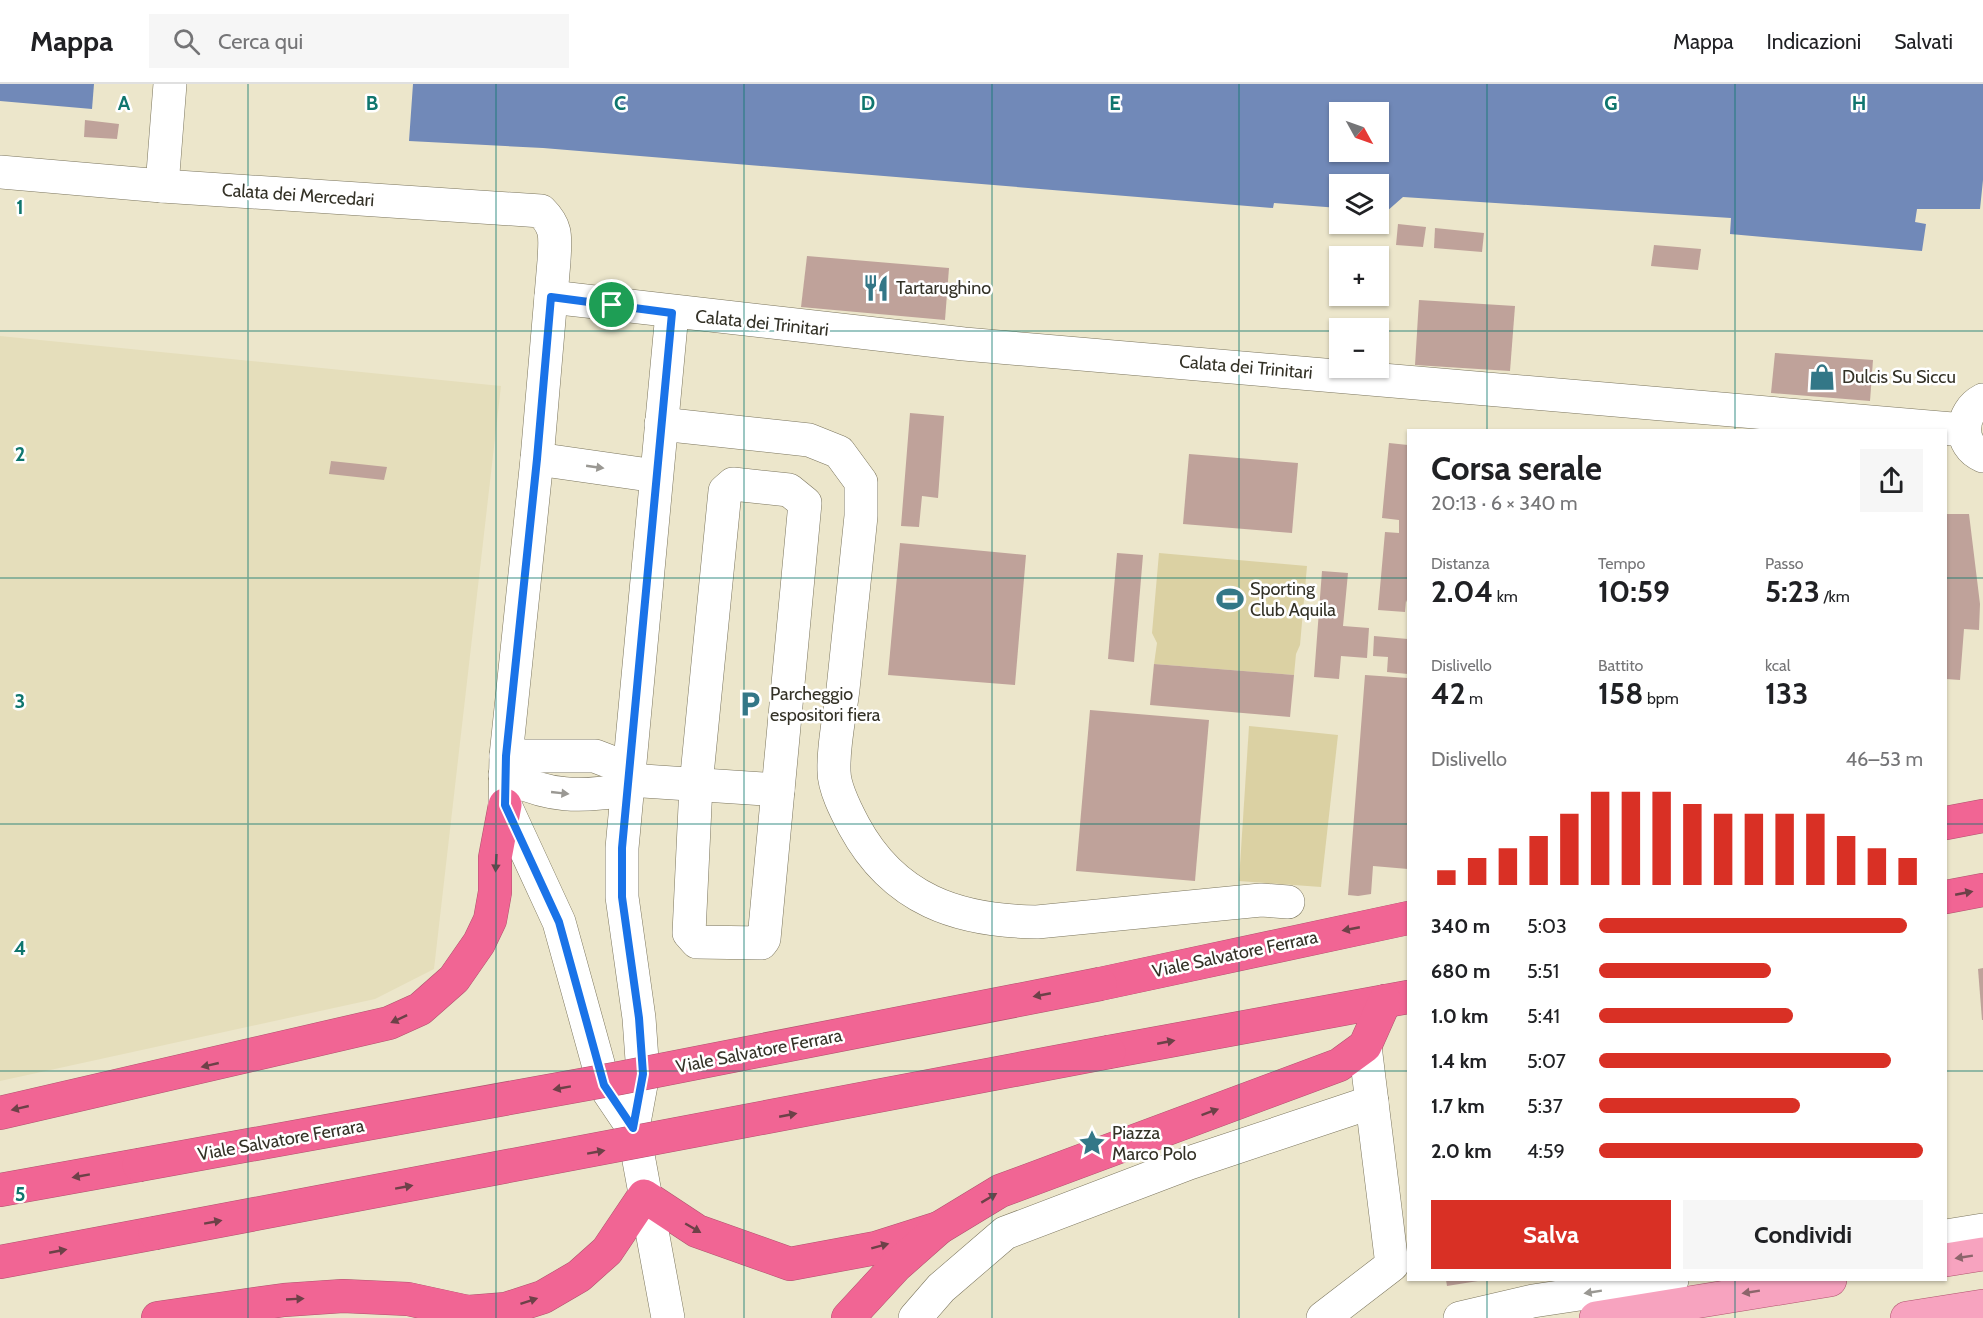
<!DOCTYPE html>
<html lang="it">
<meta charset="utf-8">
<style>
:root{--surface:#fff;--page:#f6f6f6;--text:#202124;--muted:#757577;--line:#e0e0e0;--accent:#d93025}
body{margin:0;font-family:Cabin,sans-serif;background:var(--page);color:var(--text);height:100vh;display:flex;flex-direction:column;font-size:22px;white-space:nowrap}
*{box-sizing:border-box;margin:0}
p{font-size:20px;color:var(--muted)}
.icon{flex:none;width:33px;height:33px;fill:none;stroke:currentColor;stroke-width:2;stroke-linecap:round;stroke-linejoin:round}
.map{position:relative;flex:1;overflow:hidden}
.drawer{position:absolute;left:1407px;top:345px;width:540px;height:852px;display:flex;flex-direction:column;background:var(--surface);border-radius:0px;box-shadow:0 2px 4px #0004}
.drawer>*{flex:none}
.needle{width:39px;rotate:130deg}
.fabs{position:absolute;left:1329px;top:18px;display:grid;gap:12px}
.fabs a{display:grid;place-items:center;width:60px;height:60px;border-radius:0px;background:var(--surface);box-shadow:0 2px 4px #0004;font-size:30px}
.pin{position:absolute;display:grid;place-items:center;width:51px;height:51px;color:#fff;margin:-26px;border:3px solid #fff;border-radius:50%;box-shadow:0 2px 6px #0007}
.round{display:grid;place-items:center;flex:none;width:63px;height:63px;border-radius:0px;background:var(--page)}
.summary{display:flex;align-items:center;justify-content:space-between;height:102px;padding:0 24px}
h1{font-size:33px;font-weight:700;line-height:45px}
.figures{display:grid;grid-template-columns:repeat(3,1fr);gap:9px;height:102px;padding:6px 24px}
.figures div{display:grid;align-content:center}
.figures b{font-size:30px;font-weight:700}
.figures small{font-size:16px;font-weight:400}
.figures p{font-size:16px}
.chart{height:168px;padding:12px 24px}
.chart p{display:flex;justify-content:space-between}
.chart svg{width:100%;height:108px;margin-top:6px;stroke:var(--accent);stroke-width:6}
.button{display:flex;gap:12px;margin-top:auto;padding:12px 24px}
.button a{flex:1;height:69px;border-radius:0px;background:var(--accent);color:#fff;font-size:24px;font-weight:700;line-height:69px;text-align:center}
.button a+a{background:var(--page);color:var(--text)}
ul{padding:0 24px;list-style:none;font-size:20px}
li{display:grid;grid-template-columns:96px 72px 1fr;align-items:center;height:45px}
li i{height:15px;border-radius:8px;background:var(--accent)}
header{display:flex;align-items:center;gap:36px;box-sizing:border-box;height:84px;padding:0 30px;background:var(--surface);border-bottom:2px solid var(--line)}
header strong{font-size:28px}
nav{display:flex;gap:33px;margin-inline-start:auto;font-size:21px}
.search{width:420px;height:54px;background:var(--page);display:flex;align-items:center;gap:15px;box-sizing:border-box;padding:0 21px;border-radius:0px;color:var(--muted);font-size:22px}
.map>svg:first-child{display:block}
</style>
<header>
<strong>Mappa</strong>
<div class="search"><svg class="icon" aria-label="search" viewBox="0 0 24 24"><circle cx="10" cy="10" r="6"/><path d="M15 15l6 6"/></svg>Cerca qui</div>
<nav><a>Mappa</a><a>Indicazioni</a><a>Salvati</a></nav>
</header>
<div class="map">
<svg width="1983" height="1234" viewBox="0 0 1983 1234">
<rect width="100%" height="100%" fill="#ece6cb"/>
<path fill="#e5debb" d="M0,252L501,302L434,885L375,915L0,997Z"/>
<g fill="#dbd1a3">
<path d="M1159,469L1307,482L1300,561L1296,570L1294,591L1154,580L1157,559L1152,549Z"/>
<path d="M1249,642L1338,651L1321,803L1239,797Z"/>
</g>
<g fill="#7189b8" fill-rule="evenodd">
<path d="M0,0H94L92,25L0,17Z"/>
<path d="M413,0H1983V96L1980,125H1917L1915,138L1926,140L1922,167L1730,150L1731,134L1403,113L1386,128L1379,127L1378,100H1340L1339,124L1274,119L1273,124L543,64L409,57ZM1340,28H1378V68H1340Z"/>
</g>
<g fill="#bfa29a">
<path d="M85,36L119,40L117,55L84,53Z"/>
<path d="M1398,140L1426,143L1423,163L1396,161Z"/>
<path d="M1435,144L1484,149L1482,168L1434,164Z"/>
<path d="M1654,161L1701,165L1698,186L1651,182Z"/>
<path d="M807,172L949,184L945,236L801,223Z"/>
<path d="M1419,216L1515,222L1510,287L1415,281Z"/>
<path d="M1775,269L1873,276L1870,317L1771,309Z"/>
<path d="M910,329L944,332L938,414L922,412L919,443L901,442Z"/>
<path d="M1389,359L1408,361V521L1406,516L1405,528L1378,526L1385,448L1399,449V436L1382,434Z"/>
<path d="M1189,370L1298,379L1292,449L1183,440Z"/>
<path d="M331,377L387,383L384,396L329,390Z"/>
<path d="M1946,430H1969L1980,520L1979,546L1964,545L1960,596L1946,595Z"/>
<path d="M900,459L1026,471L1015,601L888,591Z"/>
<path d="M1117,469L1143,471L1134,578L1108,575Z"/>
<path d="M1322,487L1348,489L1343,542L1369,544L1367,574L1341,572L1339,595L1314,593Z"/>
<path d="M1374,552L1408,555V590L1387,588L1388,573L1373,572Z"/>
<path d="M1154,580L1294,591L1290,633L1150,621Z"/>
<path d="M1365,591L1408,594V785L1373,782L1371,810L1358,812L1348,811Z"/>
<path d="M1090,626L1209,636L1195,797L1076,787Z"/>
<path d="M1983,884V936H1982L1978,885Z"/>
<path d="M1446,1196H1478V1197L1447,1202Z"/>
</g>
<g fill="none" stroke-linecap="round" stroke-linejoin="round">
<defs>
<g id="minor">
<path d="M0,88L162,102L541,127C558,144 555,154 554,177L537,375L506,672L505,721L559,838L604,1001L633,1044"/>
<path d="M162,102L170,0"/>
<path d="M551,213L964,260L1964,346"/>
<path d="M1983,316C1960,328 1957,361 1983,372"/>
<path d="M661,340L809,356L839,368L861,398V432C855,490 849,547 843,605C840,631 833,660 834,687C834,704 846,727 854,742C894,816 958,837 1037,838L1261,816L1288,818"/>
<path d="M537,375L656,392"/>
<path d="M733,400L789,406L805,419L764,855L761,859L697,858L689,849L696,701L725,407Z"/>
<path d="M506,672H595L629,685"/>
<path d="M505,691C548,714 581,713 628,706"/>
<path d="M628,696L778,706"/>
<path d="M1946,1152L1983,1146"/>
<path d="M668,1234L633,1044L643,990L639,934L622,813V764L672,229"/>
<path d="M915,1234L941,1204L1005,1149L1189,1079L1372,1018"/>
<path d="M1323,1234L1392,1181L1365,962"/>
<path d="M1460,1234L1533,1217L1672,1196"/>
</g>
<g id="major">
<path d="M1946,1176L1983,1170"/>
<path d="M1596,1234L1830,1196"/>
<path d="M1907,1234L1983,1222"/>
</g>
<g id="highway">
<path d="M1946,739L1983,732"/>
<path d="M1946,813L1983,806"/>
<path d="M1100,900L1408,834"/>
<path d="M1109,968L1408,913"/>
<path d="M0,1029L389,939L420,925L454,895L479,859L490,836L495,808V774L505,721"/>
<path d="M0,1106L139,1081"/>
<path d="M0,1178L155,1149"/>
<path d="M158,1234L284,1216L343,1212L408,1215L468,1228L506,1225L543,1213L579,1192L607,1167L644,1112L697,1147L790,1180L876,1164L939,1144"/>
<path d="M848,1234L896,1182L939,1144L1000,1107L1339,981L1365,962L1385,917"/>
</g>
</defs>
<use href="#minor" stroke="#7b755d" stroke-width="34"/>
<use href="#major" stroke="#af536e" stroke-width="34"/>
<use href="#highway" stroke="#af536e" stroke-width="34"/>
<use href="#minor" stroke="#fff" stroke-width="33"/>
<use href="#major" stroke="#f7a3bf" stroke-width="33"/>
<use href="#highway" stroke="#f16594" stroke-width="33"/>
<defs>
<g id="highway-bridge">
<path d="M139,1081L620,994L1100,900"/>
<path d="M155,1149L1109,968"/>
</g>
</defs>
<use href="#highway-bridge" stroke="#af536e" stroke-width="34" stroke-linecap="butt"/>
<use href="#highway-bridge" stroke="#f16594" stroke-width="33"/>
</g>
<defs><path id="oneway-solid" d="M-6-.8H1V-3.2L6.5 0L1 3.2V.8H-6Z" transform="scale(1.5)"/></defs>
<g fill="#9a9893">
<use href="#oneway-solid" transform="translate(595 383) rotate(8)"/>
<use href="#oneway-solid" transform="translate(560 709) rotate(6)"/>
<use href="#oneway-solid" transform="translate(1593 1208) rotate(171)"/>
</g>
<g fill="#6d4148">
<use href="#oneway-solid" transform="translate(496 779) rotate(93)"/>
<use href="#oneway-solid" transform="translate(1964 809) rotate(-11)"/>
<use href="#oneway-solid" transform="translate(1351 845) rotate(169)"/>
<use href="#oneway-solid" transform="translate(1042 911) rotate(169)"/>
<use href="#oneway-solid" transform="translate(399 935) rotate(155)"/>
<use href="#oneway-solid" transform="translate(1166 958) rotate(-11)"/>
<use href="#oneway-solid" transform="translate(210 981) rotate(167)"/>
<use href="#oneway-solid" transform="translate(562 1004) rotate(170)"/>
<use href="#oneway-solid" transform="translate(20 1024) rotate(167)"/>
<use href="#oneway-solid" transform="translate(1210 1028) rotate(-20)"/>
<use href="#oneway-solid" transform="translate(788 1031) rotate(-11)"/>
<use href="#oneway-solid" transform="translate(596 1068) rotate(-10)"/>
<use href="#oneway-solid" transform="translate(81 1092) rotate(170)"/>
<use href="#oneway-solid" transform="translate(404 1103) rotate(-10)"/>
<use href="#oneway-solid" transform="translate(989 1114) rotate(-31)"/>
<use href="#oneway-solid" transform="translate(213 1138) rotate(-10)"/>
<use href="#oneway-solid" transform="translate(693 1144) rotate(30)"/>
<use href="#oneway-solid" transform="translate(880 1162) rotate(-15)"/>
<use href="#oneway-solid" transform="translate(58 1167) rotate(-11)"/>
<use href="#oneway-solid" transform="translate(295 1215) rotate(-3)"/>
<use href="#oneway-solid" transform="translate(529 1217) rotate(-18)"/>
</g>
<g fill="#8c656b">
<use href="#oneway-solid" transform="translate(1964 1173) rotate(171)"/>
<use href="#oneway-solid" transform="translate(1751 1208) rotate(171)"/>
</g>
<g fill="none" stroke-linecap="round" stroke-linejoin="round">
<defs>
<path id="route" d="M551,213L672,229L622,764V813L639,934L643,990L633,1044L604,1001L559,838L505,721L506,672L537,375Z"/>
</defs>
<use href="#route" stroke="#fff" stroke-width="12"/>
<use href="#route" stroke="#1a73e8" stroke-width="8"/>
</g>
<path fill="none" stroke="#0f766e" stroke-width="1.5" stroke-opacity="0.55" d="M248,0V1234M496,0V1234M744,0V1234M992,0V1234M1239,0V1234M1487,0V346M1735,0V346M0,247H1340M1378,247H1983M0,494H1408M1946,494H1983M0,740H1408M1946,740H1983M0,987H1408M1946,987H1983M1487,1196V1234M1735,1196V1234"/>
<defs>
<symbol id="restaurant-bare" viewBox="-9 -9 18 18"><path d="M-5-6h1v4h1v-4h1v4h1v-4h1v5L-1.5 .5V6h-2V.5L-5-1ZM5-6V6H3V1.5H1.5Q1.5-4 5-6Z" fill="#337787" stroke="#fff" stroke-width="2.5" paint-order="stroke"/></symbol>
<symbol id="shop-bare" viewBox="-9 -9 18 18"><path d="M-5-2.5h2.3a2.7 3.5 0 0 1 5.4 0H5L5.5 6h-11ZM-1.5-2.5h3a1.5 2.3 0 0 0-3 0Z" fill="#337787" stroke="#fff" stroke-width="2.5" paint-order="stroke"/></symbol>
<symbol id="stadium-bare" viewBox="-9 -9 18 18"><path d="M0-5a6.5 5 0 1 0 0 10a6.5 5 0 1 0 0-10ZM-3.5-1.8h7v3.6h-7Z" fill="#337787" stroke="#fff" stroke-width="2.5" paint-order="stroke"/></symbol>
<symbol id="parking-bare" viewBox="-9 -9 18 18"><path d="M-3.5-5.5H1a3.5 3.5 0 0 1 0 7H-1V5.5H-3.5ZM-1-3.4V-.6H.8a1.4 1.4 0 0 0 0-2.8Z" fill="#337787" stroke="#fff" stroke-width="2.5" paint-order="stroke"/></symbol>
<symbol id="sight-bare" viewBox="-9 -9 18 18"><path d="M0-6L1.8-2.2L6-1.7L2.9 1.2L3.7 5.4L0 3.3L-3.7 5.4L-2.9 1.2L-6-1.7L-1.8-2.2Z" fill="#337787" stroke="#fff" stroke-width="2.5" paint-order="stroke"/></symbol>
</defs>
<g fill-rule="evenodd">
<use href="#restaurant-bare" x="857" y="185" width="38" height="38"/>
<use href="#shop-bare" x="1803" y="274" width="38" height="38"/>
<use href="#stadium-bare" x="1211" y="496" width="38" height="38"/>
<use href="#parking-bare" x="731" y="601" width="38" height="38"/>
<use href="#sight-bare" x="1073" y="1040" width="38" height="38"/>
</g>
<g text-anchor="middle" stroke-width="5" stroke-linejoin="round" paint-order="stroke">
<g font-size="18" fill="#343227" stroke="#fff">
<text transform="translate(298 111) rotate(4)" y="6">Calata dei Mercedari</text>
<text transform="translate(762 239) rotate(6)" y="6">Calata dei Trinitari</text>
<text transform="translate(1246 283) rotate(5)" y="6">Calata dei Trinitari</text>
<text transform="translate(1235 870) rotate(-12)" y="6">Viale Salvatore Ferrara</text>
<text transform="translate(759 967) rotate(-11)" y="6">Viale Salvatore Ferrara</text>
<text transform="translate(281 1056) rotate(-10)" y="6">Viale Salvatore Ferrara</text>
</g>
<g font-size="18" fill="#343227" stroke="#fff" text-anchor="start">
<text x="896" y="210">Tartarughino</text>
<text x="1842" y="299">Dulcis Su Siccu</text>
<text x="1250" y="511">Sporting<tspan x="1250" dy="21">Club Aquila</tspan></text>
<text x="770" y="616">Parcheggio<tspan x="770" dy="21">espositori fiera</tspan></text>
<text x="1112" y="1055">Piazza<tspan x="1112" dy="21">Marco Polo</tspan></text>
</g>
</g>
<g font-size="20" text-anchor="middle" font-weight="bold" fill="#0f766e" stroke="#fff" stroke-width="5" stroke-linejoin="round" paint-order="stroke">
<text x="124" y="26">A</text>
<text x="372" y="26">B</text>
<text x="620" y="26">C</text>
<text x="868" y="26">D</text>
<text x="1115" y="26">E</text>
<text x="1611" y="26">G</text>
<text x="1859" y="26">H</text>
<text x="20" y="130">1</text>
<text x="20" y="377">2</text>
<text x="20" y="624">3</text>
<text x="20" y="871">4</text>
<text x="20" y="1117">5</text>
</g>
</svg>
<div class="fabs">
<a><svg class="needle" viewBox="-14 -14 28 28"><path d="M0-13l5 13h-10z" fill="#e53935"/><path d="M0 13l5-13h-10z" fill="#757577"/></svg></a>
<a><svg class="icon" aria-label="layers" viewBox="0 0 24 24"><path d="M12 4l9 5-9 5-9-5zM3 14l9 5 9-5"/></svg></a>
<a>+</a>
<a>−</a>
</div>
<div class="pin" style="left:612px;top:221px;background:#1e9e55"><svg class="icon" aria-label="arrive" viewBox="0 0 24 24"><path d="M6 21V4h12l-3 4 3 4H6"/></svg></div>
<section class="drawer">
<div class="summary"><div><h1>Corsa serale</h1><p>20:13 · 6 × 340 m</p></div><a class="round"><svg class="icon" aria-label="share" viewBox="0 0 24 24"><path d="M12 15V3M7 8l5-5 5 5M5 13v7h14v-7"/></svg></a></div>
<div class="figures">
<div><p>Distanza</p><b>2.04<small> km</small></b></div>
<div><p>Tempo</p><b>10:59</b></div>
<div><p>Passo</p><b>5:23<small> /km</small></b></div>
</div>
<div class="figures">
<div><p>Dislivello</p><b>42<small> m</small></b></div>
<div><p>Battito</p><b>158<small> bpm</small></b></div>
<div><p>kcal</p><b>133</b></div>
</div>
<div class="chart"><p><span>Dislivello</span>46–53 m</p>
<svg viewBox="0 0 160 44" preserveAspectRatio="none"><path d="M5 44V38M15 44V33M25 44V29M35 44V24M45 44V15M55 44V6M65 44V6M75 44V6M85 44V11M95 44V15M105 44V15M115 44V15M125 44V15M135 44V24M145 44V29M155 44V33"/></svg>
</div>
<ul>
<li><b>340 m</b>5:03<i style="width:95%"></i></li>
<li><b>680 m</b>5:51<i style="width:53%"></i></li>
<li><b>1.0 km</b>5:41<i style="width:60%"></i></li>
<li><b>1.4 km</b>5:07<i style="width:90%"></i></li>
<li><b>1.7 km</b>5:37<i style="width:62%"></i></li>
<li><b>2.0 km</b>4:59<i style="width:100%"></i></li>
</ul>
<div class="button"><a>Salva</a><a>Condividi</a></div>
</section>
</div>
